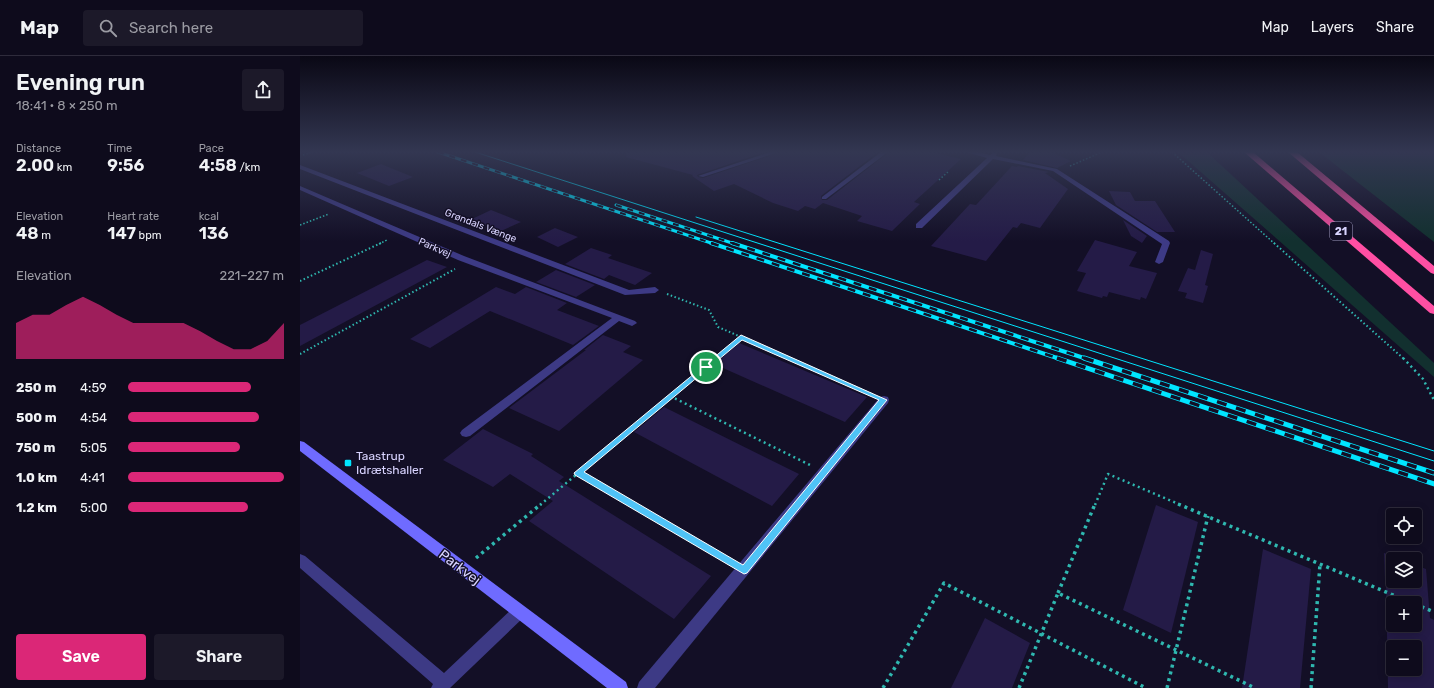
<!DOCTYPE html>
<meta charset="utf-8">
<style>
:root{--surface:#0e0b1c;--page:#1c1929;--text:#f1f3f6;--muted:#9b9ba3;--line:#2e2b3b;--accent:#db2777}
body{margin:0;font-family:Rubik,sans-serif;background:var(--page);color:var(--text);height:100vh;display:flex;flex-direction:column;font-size:15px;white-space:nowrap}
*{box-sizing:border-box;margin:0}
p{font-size:13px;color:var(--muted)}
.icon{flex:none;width:22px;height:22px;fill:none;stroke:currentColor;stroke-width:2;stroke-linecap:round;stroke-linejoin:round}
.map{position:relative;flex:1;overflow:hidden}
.side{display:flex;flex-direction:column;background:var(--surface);width:300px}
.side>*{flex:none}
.fabs{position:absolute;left:1086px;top:452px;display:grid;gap:8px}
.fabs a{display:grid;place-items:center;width:36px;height:36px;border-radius:4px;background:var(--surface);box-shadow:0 2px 10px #0003,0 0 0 1px var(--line);font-size:20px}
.pin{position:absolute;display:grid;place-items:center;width:34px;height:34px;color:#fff;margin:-17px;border:2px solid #fff;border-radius:50%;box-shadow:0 1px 4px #0007}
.round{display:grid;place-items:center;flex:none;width:42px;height:42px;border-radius:4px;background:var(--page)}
.overview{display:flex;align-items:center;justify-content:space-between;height:68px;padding:0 16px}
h1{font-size:22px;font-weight:600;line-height:30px}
.figures{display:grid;grid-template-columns:repeat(3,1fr);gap:6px;height:68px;padding:4px 16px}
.figures div{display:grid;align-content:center}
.figures b{font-size:17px;font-weight:600}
.figures small{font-size:11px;font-weight:400}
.figures p{font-size:11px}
.chart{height:112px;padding:8px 16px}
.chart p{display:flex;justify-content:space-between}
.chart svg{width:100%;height:72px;margin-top:4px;fill:var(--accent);opacity:.7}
.button{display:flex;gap:8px;margin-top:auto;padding:8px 16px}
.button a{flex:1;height:46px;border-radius:4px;background:var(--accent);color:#fff;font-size:16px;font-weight:600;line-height:46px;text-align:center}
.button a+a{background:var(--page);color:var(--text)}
ul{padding:0 16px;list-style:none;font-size:13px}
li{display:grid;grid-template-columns:64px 48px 1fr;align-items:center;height:30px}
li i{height:10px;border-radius:5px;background:var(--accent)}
header{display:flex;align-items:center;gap:24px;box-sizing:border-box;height:56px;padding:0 20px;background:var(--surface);border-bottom:1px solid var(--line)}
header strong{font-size:19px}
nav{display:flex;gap:22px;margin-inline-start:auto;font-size:14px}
.search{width:280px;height:36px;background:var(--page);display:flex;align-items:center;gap:10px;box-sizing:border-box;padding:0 14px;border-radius:4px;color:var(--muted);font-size:15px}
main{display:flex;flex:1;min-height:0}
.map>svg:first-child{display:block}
</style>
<header>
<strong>Map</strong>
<div class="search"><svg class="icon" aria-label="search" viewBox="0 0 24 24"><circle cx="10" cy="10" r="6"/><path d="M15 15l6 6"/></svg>Search here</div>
<nav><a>Map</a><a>Layers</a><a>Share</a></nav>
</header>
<main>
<section class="side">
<div class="overview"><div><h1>Evening run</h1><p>18:41 · 8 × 250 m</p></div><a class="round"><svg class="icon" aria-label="share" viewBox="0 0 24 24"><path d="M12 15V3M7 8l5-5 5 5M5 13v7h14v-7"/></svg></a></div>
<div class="figures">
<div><p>Distance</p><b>2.00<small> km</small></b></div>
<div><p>Time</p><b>9:56</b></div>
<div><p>Pace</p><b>4:58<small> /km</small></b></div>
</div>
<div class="figures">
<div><p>Elevation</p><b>48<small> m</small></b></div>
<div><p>Heart rate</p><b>147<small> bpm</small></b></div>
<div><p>kcal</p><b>136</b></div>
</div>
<div class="chart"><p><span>Elevation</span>221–227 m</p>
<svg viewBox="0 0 160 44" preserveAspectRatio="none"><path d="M0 44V22L10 17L20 17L30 11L40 6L50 11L60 17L70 22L80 22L90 22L100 22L110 27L120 33L130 38L140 38L150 33L160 22V44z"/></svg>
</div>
<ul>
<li><b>250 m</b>4:59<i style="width:79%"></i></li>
<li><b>500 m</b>4:54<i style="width:84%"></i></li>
<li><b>750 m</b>5:05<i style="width:72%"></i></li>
<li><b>1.0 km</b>4:41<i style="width:100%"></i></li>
<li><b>1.2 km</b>5:00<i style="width:77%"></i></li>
</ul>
<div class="button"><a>Save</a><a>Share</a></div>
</section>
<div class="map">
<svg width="1134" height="632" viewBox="0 0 1134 632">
<rect width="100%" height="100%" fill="#130f26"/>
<g fill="#12302f">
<path d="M878,96H907L1134,307V321Z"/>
<path d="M1019,96H1134V186Z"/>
</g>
<g fill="#241b47" fill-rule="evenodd">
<path d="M327,96H465L397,119L398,121L403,122L480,96H578L521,140L522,144H527L589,96H631L661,103L614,146L620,148L592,175L557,165L562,160L523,147L515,153L505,150L498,155L473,147L434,128L414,135L392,120L393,119L326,101Z"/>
<path d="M730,96H751L771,105L757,112L723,104Z"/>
<path d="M81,108L113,121L89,130L57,117Z"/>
<path d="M712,110L717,111L718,110L749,116L745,117L768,133L740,172L721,167L717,172L713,171L686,205L631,190L670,148L676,149Z"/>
<path d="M809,135L830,136L835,145H855L875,176H857L816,149Z"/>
<path d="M191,154L221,166L201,175L172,163Z"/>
<path d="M823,164L847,180L842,187L831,180Z"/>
<path d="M255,172L278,181L258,191L237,181Z"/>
<path d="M795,184L837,196L829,210L857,217L846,243L841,241L840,244L809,236L807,241L803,240L802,242L777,235L786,217L777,215Z"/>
<path d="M291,192L312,199L308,202L352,217L335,229L309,219L304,223L265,208Z"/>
<path d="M901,194L913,198L905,229L908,230L903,247L885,242L887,237L878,235L888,212L895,214Z"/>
<path d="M127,204L147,211L0,290V269Z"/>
<path d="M256,214L295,229L276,241L236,226Z"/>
<path d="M196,231L215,238L226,231L267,247L257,254L299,270L273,289L190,255L130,292L110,283Z"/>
<path d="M303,279L331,290L323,296L343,304L259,375L209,352L286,294H284Z"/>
<path d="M439,287L567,341L545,366L414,308Z"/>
<path d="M364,351L499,418L472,450L334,376Z"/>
<path d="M183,373L233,398L231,400L264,421L259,425L411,520L374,563L229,465L253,445L210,418L193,431L143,404Z"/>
<path d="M856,449L898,466L871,577L823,554Z"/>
<path d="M963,493L1011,513L1000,632H942Z"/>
<path d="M1084,497L1100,503H1093V525H1115V509L1126,513L1130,562L1134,564V632H1088L1086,525H1085ZM1093,547H1115V569H1093ZM1093,591H1115V613H1093Z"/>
<path d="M685,562L730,587L712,632H651Z"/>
</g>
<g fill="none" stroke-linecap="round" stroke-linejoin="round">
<g stroke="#2fb8b0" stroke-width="1.5" stroke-dasharray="1.5 2" stroke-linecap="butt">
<path d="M872,96L975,188"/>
<path d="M3,99L12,96"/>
<path d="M770,110L802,96"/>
<path d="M639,124L649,115"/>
<path d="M0,169L29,158"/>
<path d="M79,188L87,184"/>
</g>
<g stroke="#2fb8b0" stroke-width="2" stroke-dasharray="1.5 2.5" stroke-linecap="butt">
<path d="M974,187L1104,303"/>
<path d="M0,225L81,187"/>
<path d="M367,238L409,254L418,271L492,303"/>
<path d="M0,298L155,213"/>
<path d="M414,303L441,281"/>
</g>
<g stroke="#2fb8b0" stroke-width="2.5" stroke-dasharray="2 3.5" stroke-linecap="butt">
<path d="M489,302L571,338"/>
<path d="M1103,302L1123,323L1134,344"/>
<path d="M370,340L510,409"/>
<path d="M278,417L332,449"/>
<path d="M240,449L416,302"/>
<path d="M795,449L808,418L881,449"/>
</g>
<g stroke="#2fb8b0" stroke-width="3.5" stroke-dasharray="3 4" stroke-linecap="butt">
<path d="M330,448L428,505"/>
<path d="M878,448L1112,547"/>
<path d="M176,502L241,448"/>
<path d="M758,537L795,448"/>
<path d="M1115,548L1134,556"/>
<path d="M583,632L644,527L846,632"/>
<path d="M719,632L758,537L955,632"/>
<path d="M867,632L908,460"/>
<path d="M1011,632L1020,508"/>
</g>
<path fill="#3d3a85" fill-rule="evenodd" d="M0,498L5,500L144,617L214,551L219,549L224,551L226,556L224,561L150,632H131L133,628L0,512Z"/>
<g fill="#3d3a85" fill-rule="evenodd">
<path d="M470,96H479L403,121L398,120Z"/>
<path d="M581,96H588L526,143H522V141Z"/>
<path d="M666,96H678L690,99L694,96L697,98L696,100L757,113L869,185L870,187L863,206L859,208L855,206L862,188L753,115L693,103L622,172H616V168L687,102Z"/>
<path d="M0,109L329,234L355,231L359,234L355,237L325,239L0,113Z"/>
<path d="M0,130L164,200L335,265L337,267L332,270L319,265L170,380L166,381L162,380L160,377L162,374L312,262L158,204L0,134Z"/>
<path d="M584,340L588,341L589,344L588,347L355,632H337L339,626L580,341Z"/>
</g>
<path fill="#6f6bff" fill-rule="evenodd" d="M0,385L4,386L326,626L328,632H307L0,395Z"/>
<g fill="#ff4fa3" fill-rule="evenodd">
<path d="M944,96H953L1134,250V258L1130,257Z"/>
<path d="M988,96H997L1134,210V218L1131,217Z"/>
</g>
<g stroke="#00e5ff" stroke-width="1">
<path d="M175,96L1134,405"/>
<path d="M396,161L1134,395"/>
</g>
<defs>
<g id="rail-far2">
<path d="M138,96L414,188"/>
<path d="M316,149L435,188"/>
</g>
<g id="rail-far1">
<path d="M411,187L760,303"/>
<path d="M432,187L787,303"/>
</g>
<g id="rail">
<path d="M757,302L1134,428"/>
<path d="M784,302L1134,417"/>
</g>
</defs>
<use href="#rail-far2" stroke="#00e5ff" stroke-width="3"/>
<use href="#rail-far1" stroke="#00e5ff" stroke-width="4"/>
<use href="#rail" stroke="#00e5ff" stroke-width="5"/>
<use href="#rail-far2" stroke="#130f26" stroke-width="2" stroke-dasharray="6" stroke-linecap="butt"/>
<use href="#rail-far1" stroke="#130f26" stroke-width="2.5" stroke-dasharray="8" stroke-linecap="butt"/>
<use href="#rail" stroke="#130f26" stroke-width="3.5" stroke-dasharray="10" stroke-linecap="butt"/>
</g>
<linearGradient id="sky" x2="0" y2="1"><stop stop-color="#0a0815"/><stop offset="0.52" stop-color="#333752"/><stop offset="1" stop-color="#333752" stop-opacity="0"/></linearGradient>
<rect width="1134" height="185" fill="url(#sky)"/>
<path fill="#4fc3f7" stroke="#fff" fill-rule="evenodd" d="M441,279L587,344L447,517L444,518L275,419L274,417ZM442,284L579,344L443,509L284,416Z"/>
<rect fill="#00e5ff" stroke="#130f26" stroke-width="1.5" x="44" y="403" width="8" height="8" rx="2"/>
<g text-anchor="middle" stroke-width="3" stroke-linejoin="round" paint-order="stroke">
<g font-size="10" fill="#d9d4ff" stroke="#130f26">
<text transform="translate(181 169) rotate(21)" y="4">Grøndals Vænge</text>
<text transform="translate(135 191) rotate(24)" y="4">Parkvej</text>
</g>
<rect fill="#130f26" stroke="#9e99be" stroke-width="1" x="1030" y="166" width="22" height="18" rx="3"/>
<g font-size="11" font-weight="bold" fill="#d9d4ff">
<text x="1041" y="179">21</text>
</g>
<g font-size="12" fill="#d9d4ff" stroke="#130f26" text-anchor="start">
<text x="56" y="404">Taastrup<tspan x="56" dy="14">Idrætshaller</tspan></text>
</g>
<g font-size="14" fill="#d9d4ff" stroke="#130f26">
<text transform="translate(160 511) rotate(37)" y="5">Parkvej</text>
</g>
</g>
</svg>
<div class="fabs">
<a><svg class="icon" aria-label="locate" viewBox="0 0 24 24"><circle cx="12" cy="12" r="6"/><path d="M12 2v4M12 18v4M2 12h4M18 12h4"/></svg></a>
<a><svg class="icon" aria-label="layers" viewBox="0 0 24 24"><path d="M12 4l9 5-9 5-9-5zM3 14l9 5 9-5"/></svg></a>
<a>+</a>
<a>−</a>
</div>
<div class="pin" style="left:406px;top:311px;background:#1e9e55"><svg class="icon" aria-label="arrive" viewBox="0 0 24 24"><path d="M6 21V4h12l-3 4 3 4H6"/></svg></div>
</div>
</main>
